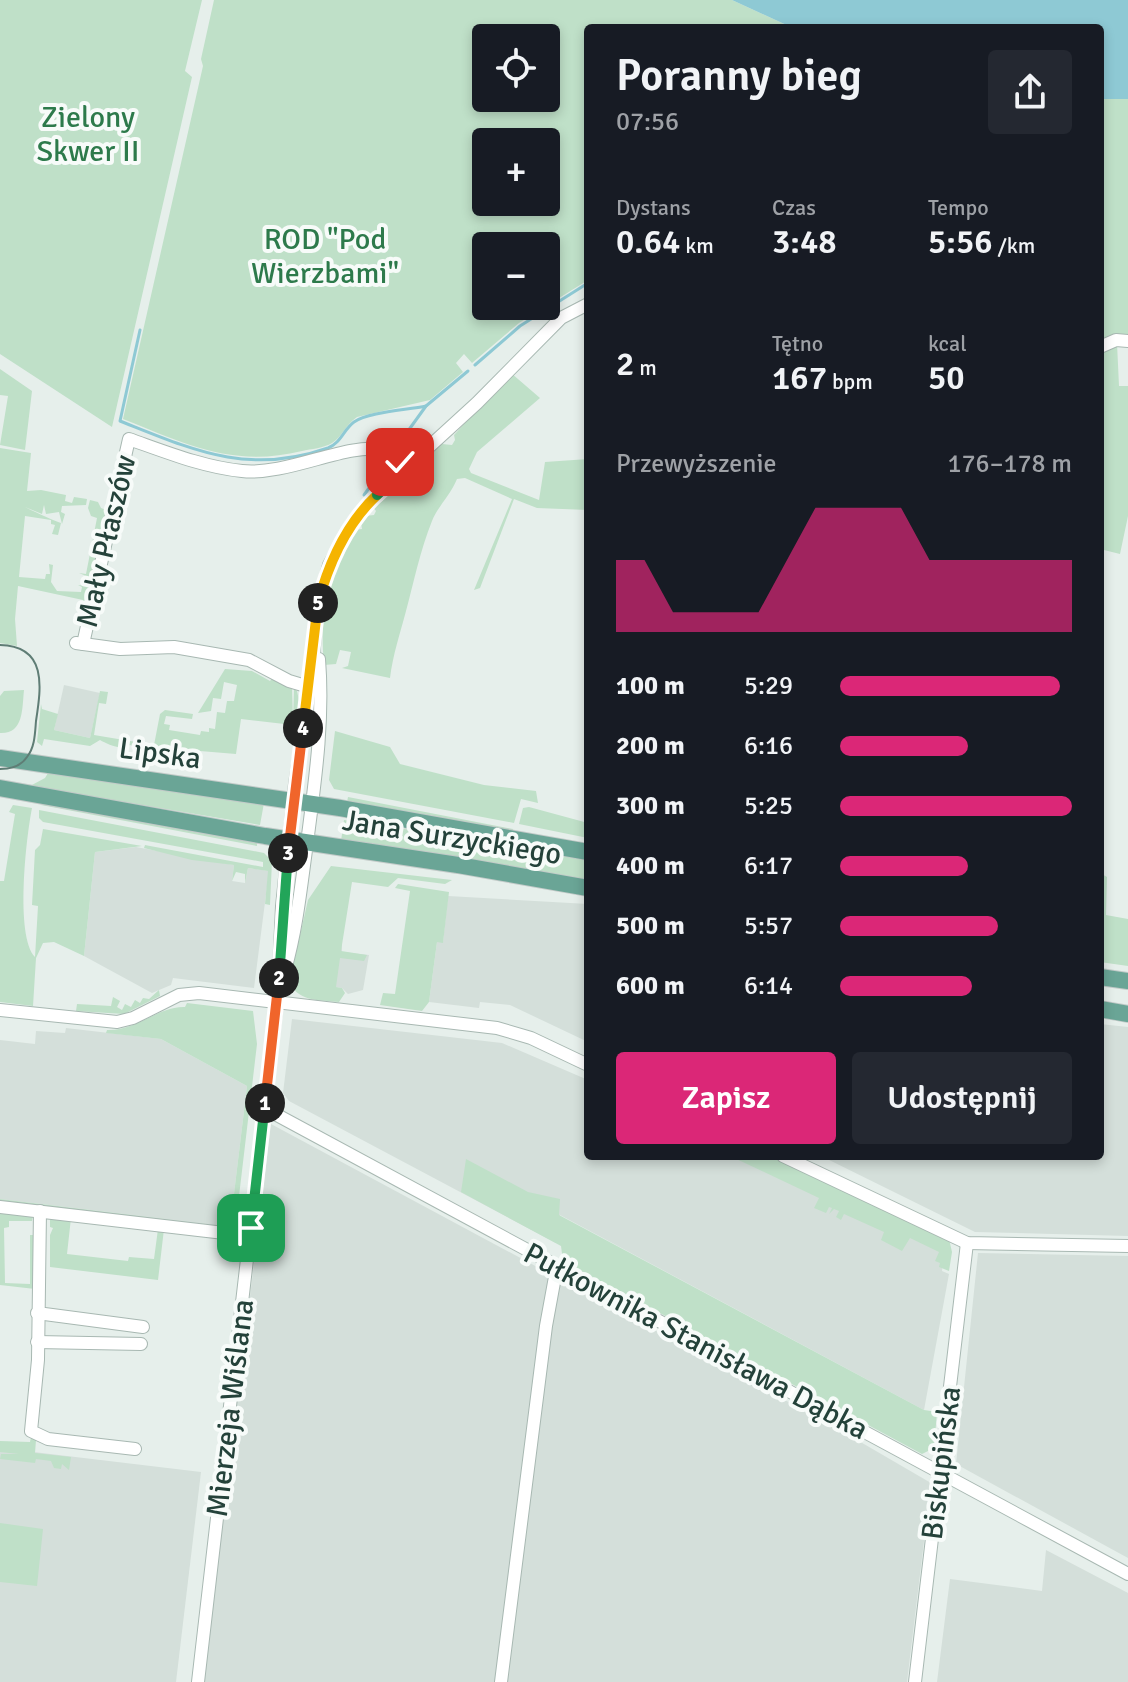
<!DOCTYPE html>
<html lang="pl">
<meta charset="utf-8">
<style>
:root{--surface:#171b24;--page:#242831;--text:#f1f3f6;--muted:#9ea1a6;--accent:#db2777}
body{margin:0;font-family:Signika,sans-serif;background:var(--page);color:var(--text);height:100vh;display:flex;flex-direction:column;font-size:30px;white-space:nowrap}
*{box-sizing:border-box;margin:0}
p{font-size:26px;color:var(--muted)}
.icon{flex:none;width:44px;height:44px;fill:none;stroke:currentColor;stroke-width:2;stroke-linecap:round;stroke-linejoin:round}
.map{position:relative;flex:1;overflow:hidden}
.details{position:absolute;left:584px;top:24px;width:520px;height:1136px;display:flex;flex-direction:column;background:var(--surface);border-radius:8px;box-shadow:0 4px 12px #0003}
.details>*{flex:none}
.tools{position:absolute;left:472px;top:24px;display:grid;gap:16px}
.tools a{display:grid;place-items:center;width:88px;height:88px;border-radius:8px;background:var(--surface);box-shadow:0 4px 12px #0003;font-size:40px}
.pin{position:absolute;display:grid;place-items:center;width:68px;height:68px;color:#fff;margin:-34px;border-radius:16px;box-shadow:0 4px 12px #0006}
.km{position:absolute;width:40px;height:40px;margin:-20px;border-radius:50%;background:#222;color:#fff;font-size:22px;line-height:40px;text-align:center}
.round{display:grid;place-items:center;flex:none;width:84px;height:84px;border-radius:8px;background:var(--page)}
.head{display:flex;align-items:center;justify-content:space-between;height:136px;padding:0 32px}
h1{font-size:44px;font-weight:600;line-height:60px}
.figures{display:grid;grid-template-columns:repeat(3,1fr);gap:12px;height:136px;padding:8px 32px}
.figures div{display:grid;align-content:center}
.figures b{font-size:34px;font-weight:600}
.figures small{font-size:22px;font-weight:400}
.figures p{font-size:22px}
.chart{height:224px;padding:16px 32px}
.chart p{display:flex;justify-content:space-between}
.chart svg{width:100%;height:144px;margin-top:8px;fill:var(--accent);opacity:.7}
.cta{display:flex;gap:16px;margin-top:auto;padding:16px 32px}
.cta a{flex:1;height:92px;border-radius:8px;background:var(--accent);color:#fff;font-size:32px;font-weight:600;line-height:92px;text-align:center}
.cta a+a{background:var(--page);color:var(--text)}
ul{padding:0 32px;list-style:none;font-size:26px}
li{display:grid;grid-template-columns:128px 96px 1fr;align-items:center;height:60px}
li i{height:20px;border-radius:10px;background:var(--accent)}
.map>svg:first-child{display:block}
</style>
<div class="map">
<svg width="1128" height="1682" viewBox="0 0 1128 1682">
<rect width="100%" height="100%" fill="#e6efeb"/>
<g fill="#d4dfda">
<path d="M64,685L100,693L90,738L54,730Z"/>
<path d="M136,847L234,865L232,881L245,883L248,868L269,871L254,988L173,978L171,985L152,993L84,956L95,852Z"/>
<path d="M448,896L588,904V1042L510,1005L480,1002L479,1008L429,1002L437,942H443Z"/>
<path d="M315,931L342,944V952L369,955L363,990L348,994L342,988L307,982Z"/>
<path d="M292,1019L502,1043L588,1080V1156H746L944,1251L942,1271L949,1274L924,1410L560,1215L556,1243L289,1101L283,1093Z"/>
<path d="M1100,1024L1128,1027V1236L975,1232L821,1156H1100Z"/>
<path d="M66,1028L161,1039L247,1086L230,1227L0,1199V1040L35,1044L36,1031L65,1033Z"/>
<path d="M271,1124L833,1426L931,1483L907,1682H203Z"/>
<path d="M978,1253L1128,1256V1558L956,1464Z"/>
<path d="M0,1448L201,1472L176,1682H0Z"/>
<path d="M1046,1550L1128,1593V1682H937L950,1579L1042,1591Z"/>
</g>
<g fill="#bfe0c8" fill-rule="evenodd">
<path d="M0,0H202L185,71L192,77L112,427L0,354Z"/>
<path d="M214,0H732L793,28H588V280L519,323L472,363L464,354L456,363L463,372L430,400L357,417C346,424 342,437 332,443C324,448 311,449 302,451C233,468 186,444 123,419L203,66L201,59ZM486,38H546V98H486ZM486,142H546V202H486ZM486,246H546V306H486Z"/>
<path d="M1100,99H1128V337L1110,335L1100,340Z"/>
<path d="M1117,343L1119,386H1128V516L1120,554L1100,549V352Z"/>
<path d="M0,369L32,391L25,450L0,445L8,396L0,395Z"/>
<path d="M511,373L540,398L477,452L469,469L471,473L539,500L545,462L588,459V510L537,508L514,499L480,588L474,590L512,499L465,478L457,479C450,496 438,506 432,521C420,551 414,581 406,611C400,634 393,654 390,678L342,668L348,666L351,652L340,650L336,664L324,665C319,609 328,579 353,530L362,529L361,523L365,516L374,515L376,511L373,507L442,444L452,445L455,440L454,435Z"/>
<path d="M0,448L31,453L27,491L41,490L66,495L65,501L72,503L74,497L87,499L86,505L62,506L61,512L65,514L62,524L59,512L46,514L44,505L42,514L25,507C37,513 52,520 61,523L58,535L52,534L55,525L51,524V520L25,516L19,577L45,579L46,574H50L49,564L53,565L51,582L57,591L81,592L82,587L78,585L89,586L85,603L83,600L18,586L15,619L17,646L0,643Z"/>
<path d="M90,500L98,502L101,508L106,510L91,578L79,573L86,574L97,518L91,516L88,508Z"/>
<path d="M225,669L252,671L270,681L273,677L292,687L293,722L294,689L297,691L300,705L290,745L293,725L241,719L236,754L152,747L144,750L130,745C121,751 107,744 100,740L90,746L44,739L42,746L37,742L41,704L42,709L58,714L54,730L90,738L100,691L108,692L106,704L99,703L94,735L154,745L160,714L165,710L193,714L192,719L166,716L164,724L170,725L169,730L200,735L201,731L209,732V728L215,729L217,712L225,713L227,701H234L237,685L224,682L221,699L213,698L211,711L198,713Z"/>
<path d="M24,690C22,709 24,734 0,733V696L4,691Z"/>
<path d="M335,731L390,747L400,764L484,785L536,791L538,803L521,799L514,823L334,789L329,780Z"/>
<path d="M48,773L264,803L260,825L30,786L45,778Z"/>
<path d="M348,797L513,829L512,831L484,829L433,816L347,802Z"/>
<path d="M46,803L257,842V846L41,805Z"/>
<path d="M13,805L32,808C26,838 15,936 35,957L38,906L32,905L35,850L40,845L43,829L142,846L95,852L84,956L54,942L43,943L36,958L33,1006L0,1002V881H4L15,814L9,812Z"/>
<path d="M529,807L588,823V838L519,824L523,808Z"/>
<path d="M39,810L264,853L272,861L270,905L265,904L268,871L248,868L245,883V874L236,872L232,881L234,865L192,860L144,848L145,845L150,846L263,867V862L43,822L39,818Z"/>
<path d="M344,820C426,833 507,842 588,857V881L341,841Z"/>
<path d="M331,866L452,880L445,884L398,878L388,887L352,882L341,951L367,955L364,961L340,958L336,987L342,988L345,993L339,1002C321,1000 293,1002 290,979L308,900Z"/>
<path d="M1100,873L1107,877L1106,915L1128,919V966L1100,962Z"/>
<path d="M398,884L449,892L443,943L437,942L429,1002L422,1011L380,1005L383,993L395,994L410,891L395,888Z"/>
<path d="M159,990L160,996L124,1014L76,1011L77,1004L111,1006L113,997L120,1001L117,1007L122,1010L125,1004L131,1007L135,1000L140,1003L143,998L149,999Z"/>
<path d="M187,1003L253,1011L257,1044L235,1230L0,1202V1199L230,1227L247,1086L161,1039L106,1033L107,1030C137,1031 158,1006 185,1007Z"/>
<path d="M730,1156H762L779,1160L949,1239L952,1252L949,1271L939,1267L940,1263L935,1261L939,1252L910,1238L902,1251L881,1240L884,1232L844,1214L841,1220L836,1217L839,1211L834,1209L829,1214L832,1208L829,1207L826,1213L814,1208L819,1198Z"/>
<path d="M466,1159L528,1192L560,1199L559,1215L924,1410L937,1412L934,1448L922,1454L563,1261L561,1246L461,1192Z"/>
<path d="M0,1210L33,1215L32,1221H9V1227L4,1228L5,1283L30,1284V1235H36L35,1289L0,1285Z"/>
<path d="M50,1216L71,1218L67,1254L128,1261L129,1257L154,1259L158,1229H164L158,1280L50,1267V1235L53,1228L50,1227Z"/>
<path d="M31,1437L36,1440L35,1453L71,1457L69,1470L62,1464L61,1469L54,1468L51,1461L36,1459L35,1463L0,1459L1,1454H19L0,1452V1441L30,1442Z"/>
<path d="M0,1523L43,1529L37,1586L0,1582Z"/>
</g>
<path fill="#8ec9d4" d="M732,0H1128V99H1100V28H793Z"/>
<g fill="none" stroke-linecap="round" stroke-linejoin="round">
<g stroke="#8ec9d4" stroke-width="3">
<path d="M140,330L120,421C193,450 248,476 328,448C341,443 344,429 354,422C368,412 408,410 426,406"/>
<path d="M475,365L520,326L588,283"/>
<path d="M395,449L426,406L468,371"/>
<path d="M364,495L387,463"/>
<path d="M331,580L338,561"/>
<path d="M324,610L327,596"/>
</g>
<defs>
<g id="minor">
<path d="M1100,347L1116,340L1128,341"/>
<path d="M76,643L120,649L174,647L249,660L289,681L309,687"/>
<path d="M83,644L129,439C166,452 203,467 242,471C287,476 348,442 382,450C393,453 399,461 406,469"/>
<path d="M285,970C297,928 301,886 307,843C315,781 324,721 319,659"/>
<path d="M0,1010L117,1022L133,1018L179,995L199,993L497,1028L531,1038L588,1065"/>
<path d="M264,1108L1128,1574"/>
<path d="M783,1156L967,1243L1128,1246"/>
<path d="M0,1207L250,1236"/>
<path d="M40,1211L38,1360L31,1431L48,1439L135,1449"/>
<path d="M37,1313L143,1327"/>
<path d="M37,1342L141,1344"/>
<path d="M198,1682L278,992L282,906L295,784L313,664L316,613L329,565L353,522L373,498L477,403L561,318L588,304"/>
<path d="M501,1682L546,1326L557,1266"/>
<path d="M915,1682L967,1243"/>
</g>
<g id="major">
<path d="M0,758L340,808L588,852"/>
<path d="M0,788L265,836L458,865L588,888"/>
<path d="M1100,977L1128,981"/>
<path d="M1100,1009L1128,1014"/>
</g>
</defs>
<use href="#minor" stroke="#a8b8b2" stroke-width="14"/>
<use href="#major" stroke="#c2cac8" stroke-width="18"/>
<use href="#minor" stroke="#fff" stroke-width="12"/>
<use href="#major" stroke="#6aa596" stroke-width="16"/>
<path stroke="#5f7d75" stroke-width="2" d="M0,645C48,646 41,688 36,721C35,733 35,747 27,757C21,766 11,769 0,769"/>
</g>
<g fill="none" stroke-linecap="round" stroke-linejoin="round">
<defs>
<path id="split-1" d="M251,1228L265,1103"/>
<path id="split-2" d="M265,1103L279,978"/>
<path id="split-3" d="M279,978L288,853"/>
<path id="split-4" d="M288,853L303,728"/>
<path id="split-5" d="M303,728L318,603"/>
<path id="split-6" d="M318,603C329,562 346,524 377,495"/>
<path id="split-7" d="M377,495L406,469L400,462"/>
</defs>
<use href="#split-1" stroke="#fff" stroke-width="16"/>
<use href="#split-2" stroke="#fff" stroke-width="16"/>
<use href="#split-3" stroke="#fff" stroke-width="16"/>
<use href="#split-4" stroke="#fff" stroke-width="16"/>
<use href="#split-5" stroke="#fff" stroke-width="16"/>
<use href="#split-6" stroke="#fff" stroke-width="16"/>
<use href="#split-7" stroke="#fff" stroke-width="16"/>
<use href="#split-1" stroke="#22a559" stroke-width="10"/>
<use href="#split-2" stroke="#f0652b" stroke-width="10"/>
<use href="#split-3" stroke="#22a559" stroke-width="10"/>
<use href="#split-4" stroke="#f0652b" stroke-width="10"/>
<use href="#split-5" stroke="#f5b400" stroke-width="10"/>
<use href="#split-6" stroke="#f5b400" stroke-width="10"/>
<use href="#split-7" stroke="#22a559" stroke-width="10"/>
</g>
<g text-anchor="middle" stroke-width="8" stroke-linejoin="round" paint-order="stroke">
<g font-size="30" fill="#2d7a4b" stroke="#f7fbf9">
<text x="88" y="127">Zielony<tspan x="88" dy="34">Skwer II</tspan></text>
<text x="325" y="249">ROD "Pod<tspan x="325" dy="34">Wierzbami"</tspan></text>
</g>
<g font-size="30" fill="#24423a" stroke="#f7fbf9">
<text transform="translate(106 541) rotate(-77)" y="10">Mały Płaszów</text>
<text transform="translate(160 753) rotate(8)" y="10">Lipska</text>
<text transform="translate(452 837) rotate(9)" y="10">Jana Surzyckiego</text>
<text transform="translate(696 1341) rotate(28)" y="10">Pułkownika Stanisława Dąbka</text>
<text transform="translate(230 1408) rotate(-83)" y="10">Mierzeja Wiślana</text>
<text transform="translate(941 1463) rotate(-83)" y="10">Biskupińska</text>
</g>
</g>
</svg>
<div class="tools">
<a><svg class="icon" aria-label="locate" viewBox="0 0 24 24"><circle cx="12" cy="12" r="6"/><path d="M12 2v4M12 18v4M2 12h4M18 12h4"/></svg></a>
<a>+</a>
<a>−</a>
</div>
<div class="pin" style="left:251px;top:1228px;background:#1e9e55"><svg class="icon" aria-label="arrive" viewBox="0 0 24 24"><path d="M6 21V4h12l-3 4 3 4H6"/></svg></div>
<div class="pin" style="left:400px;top:462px;background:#d93025"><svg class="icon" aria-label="check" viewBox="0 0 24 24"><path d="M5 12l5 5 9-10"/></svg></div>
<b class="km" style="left:265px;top:1103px">1</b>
<b class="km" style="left:279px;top:978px">2</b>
<b class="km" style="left:288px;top:853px">3</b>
<b class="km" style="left:303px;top:728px">4</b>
<b class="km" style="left:318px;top:603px">5</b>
<section class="details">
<div class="head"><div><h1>Poranny bieg</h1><p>07:56</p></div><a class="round"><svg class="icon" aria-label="share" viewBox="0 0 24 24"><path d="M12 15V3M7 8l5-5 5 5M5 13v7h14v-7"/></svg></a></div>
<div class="figures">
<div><p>Dystans</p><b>0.64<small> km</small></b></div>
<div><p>Czas</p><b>3:48</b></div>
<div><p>Tempo</p><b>5:56<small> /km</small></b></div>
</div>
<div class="figures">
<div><b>2<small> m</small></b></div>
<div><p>Tętno</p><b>167<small> bpm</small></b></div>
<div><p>kcal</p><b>50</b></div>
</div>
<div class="chart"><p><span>Przewyższenie</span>176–178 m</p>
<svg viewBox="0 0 160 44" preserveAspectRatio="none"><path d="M0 44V22L10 22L20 38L30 38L40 38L50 38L60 22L70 6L80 6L90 6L100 6L110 22L120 22L130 22L140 22L150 22L160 22V44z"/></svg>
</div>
<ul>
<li><b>100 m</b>5:29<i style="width:95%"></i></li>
<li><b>200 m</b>6:16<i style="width:55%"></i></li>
<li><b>300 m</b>5:25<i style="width:100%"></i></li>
<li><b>400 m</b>6:17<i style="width:55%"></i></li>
<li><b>500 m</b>5:57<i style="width:68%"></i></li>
<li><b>600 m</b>6:14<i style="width:57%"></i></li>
</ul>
<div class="cta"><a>Zapisz</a><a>Udostępnij</a></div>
</section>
</div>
